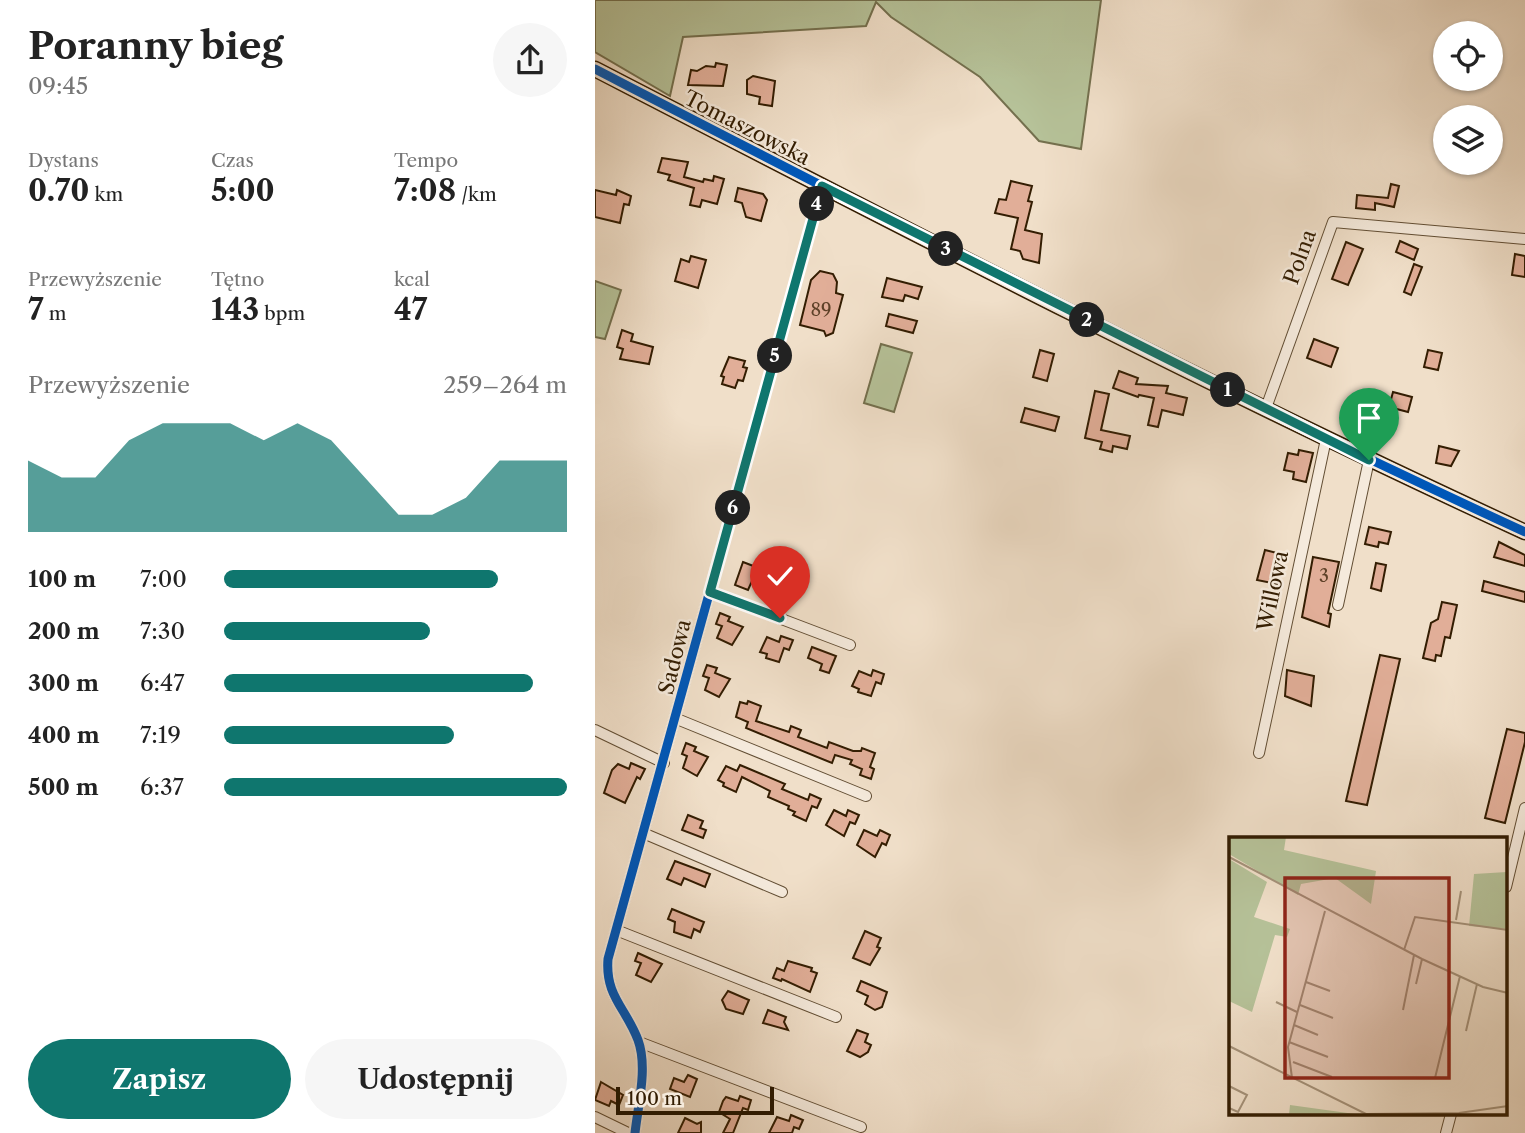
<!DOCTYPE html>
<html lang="pl">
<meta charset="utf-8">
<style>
:root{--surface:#fff;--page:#f6f6f6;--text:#222;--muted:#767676;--accent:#0f766e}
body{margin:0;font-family:"Libre Caslon Text",serif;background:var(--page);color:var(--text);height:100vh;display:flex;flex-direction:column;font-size:26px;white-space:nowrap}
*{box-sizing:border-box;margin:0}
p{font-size:23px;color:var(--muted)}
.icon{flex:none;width:38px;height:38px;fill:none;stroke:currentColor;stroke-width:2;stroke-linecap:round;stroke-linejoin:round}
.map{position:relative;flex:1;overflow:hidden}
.sheet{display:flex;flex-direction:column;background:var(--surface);width:595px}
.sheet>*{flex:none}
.controls{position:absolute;left:838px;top:21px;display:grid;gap:14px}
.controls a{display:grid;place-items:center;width:70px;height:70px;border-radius:50%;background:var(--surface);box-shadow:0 2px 5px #0004;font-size:35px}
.scale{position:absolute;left:21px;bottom:18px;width:158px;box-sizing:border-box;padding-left:7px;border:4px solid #331d02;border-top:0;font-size:19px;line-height:24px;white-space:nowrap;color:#331d02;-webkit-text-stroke:5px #f5eadc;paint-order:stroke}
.pin{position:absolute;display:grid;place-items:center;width:60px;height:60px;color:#fff;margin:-72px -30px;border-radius:50% 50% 50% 0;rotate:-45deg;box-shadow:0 0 7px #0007}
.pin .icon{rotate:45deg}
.km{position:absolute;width:35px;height:35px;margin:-18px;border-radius:50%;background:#222;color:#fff;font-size:19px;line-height:35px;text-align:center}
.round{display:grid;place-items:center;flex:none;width:74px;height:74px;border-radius:37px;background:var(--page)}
.head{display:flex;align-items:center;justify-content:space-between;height:119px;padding:0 28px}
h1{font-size:38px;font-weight:700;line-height:52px}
.figures{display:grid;grid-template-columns:repeat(3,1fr);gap:10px;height:119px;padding:7px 28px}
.figures div{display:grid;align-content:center}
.figures b{font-size:30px;font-weight:700}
.figures small{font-size:19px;font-weight:400}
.figures p{font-size:19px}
.chart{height:196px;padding:14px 28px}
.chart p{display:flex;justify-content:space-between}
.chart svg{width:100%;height:126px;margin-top:7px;fill:var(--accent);opacity:.7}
.action{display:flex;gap:14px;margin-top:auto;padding:14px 28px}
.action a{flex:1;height:80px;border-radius:42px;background:var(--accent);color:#fff;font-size:28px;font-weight:700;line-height:80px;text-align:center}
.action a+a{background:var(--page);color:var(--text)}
ul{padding:0 28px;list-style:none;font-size:23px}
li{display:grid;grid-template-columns:112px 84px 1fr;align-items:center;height:52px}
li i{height:18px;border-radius:9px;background:var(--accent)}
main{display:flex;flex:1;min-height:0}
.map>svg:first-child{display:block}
</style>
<main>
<section class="sheet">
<div class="head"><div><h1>Poranny bieg</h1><p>09:45</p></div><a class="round"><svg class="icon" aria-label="share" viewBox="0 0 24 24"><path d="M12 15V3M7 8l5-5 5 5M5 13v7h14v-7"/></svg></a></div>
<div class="figures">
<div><p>Dystans</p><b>0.70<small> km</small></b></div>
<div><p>Czas</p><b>5:00</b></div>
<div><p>Tempo</p><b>7:08<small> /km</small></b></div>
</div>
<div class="figures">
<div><p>Przewyższenie</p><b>7<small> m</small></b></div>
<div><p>Tętno</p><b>143<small> bpm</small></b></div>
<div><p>kcal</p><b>47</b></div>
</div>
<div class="chart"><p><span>Przewyższenie</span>259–264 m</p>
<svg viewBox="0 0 160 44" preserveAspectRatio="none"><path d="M0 44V19L10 25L20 25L30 12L40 6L50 6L60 6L70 12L80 6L90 12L100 25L110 38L120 38L130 32L140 19L150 19L160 19V44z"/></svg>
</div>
<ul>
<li><b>100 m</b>7:00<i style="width:80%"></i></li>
<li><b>200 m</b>7:30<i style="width:60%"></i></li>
<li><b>300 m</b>6:47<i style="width:90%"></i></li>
<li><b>400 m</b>7:19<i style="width:67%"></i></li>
<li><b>500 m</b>6:37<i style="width:100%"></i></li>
</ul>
<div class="action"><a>Zapisz</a><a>Udostępnij</a></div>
</section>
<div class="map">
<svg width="930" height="1133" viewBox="0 0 930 1133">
<rect width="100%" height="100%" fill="#f0dfc9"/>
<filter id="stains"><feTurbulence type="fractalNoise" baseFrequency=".00286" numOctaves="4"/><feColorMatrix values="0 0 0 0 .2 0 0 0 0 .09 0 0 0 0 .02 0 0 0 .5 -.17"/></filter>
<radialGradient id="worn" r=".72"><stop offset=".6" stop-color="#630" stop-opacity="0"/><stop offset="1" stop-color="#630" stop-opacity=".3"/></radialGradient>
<g fill="#b6c299" stroke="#74704e" stroke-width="2">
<path d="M0,0H506L486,149L444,141L385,77L296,17L281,2L271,26L88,37L75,96L0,52Z"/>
<path d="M0,281L26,290L10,339L0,337Z"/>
<path d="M286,344L317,353L299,412L269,403Z"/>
</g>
<g fill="#e1ae98" stroke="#331d02" stroke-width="2">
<path d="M121,63L132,65L128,86L93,85L96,70L102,71L111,66L120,67Z"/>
<path d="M158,76L180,81L177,106L164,104L165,97L152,94V80Z"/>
<path d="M67,158L93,162L89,177L108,182L109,179L118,181L119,176L129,179L122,204L107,200L105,207L95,205L99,188L73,180L75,175L63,172Z"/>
<path d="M416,181L437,186L433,201L437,202L430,230L447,234L444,263L428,259L425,251L416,249L423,218L400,213L404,199L411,200Z"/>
<path d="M796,184L804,186L799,207L780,203V210L761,208L762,195L793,198Z"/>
<path d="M143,188L168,194L172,200L166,221L151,217L147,203L140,201Z"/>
<path d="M0,190L21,195L22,190L36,196L34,205L29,204L25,223L0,217Z"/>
<path d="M805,241L823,249L819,260L801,252Z"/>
<path d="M751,242L768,249L753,285L737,279Z"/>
<path d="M920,254L930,256V277L917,275Z"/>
<path d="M96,256L111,260L103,288L80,281L86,259L94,262Z"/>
<path d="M819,264L827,267L816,295L809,292Z"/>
<path d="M225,271L238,274L242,282L241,293L248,295L238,333L231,336L229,331L205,325L216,280Z"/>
<path d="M292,278L327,287L323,299L310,295L308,301L287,297Z"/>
<path d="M294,314L322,321L318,333L291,326Z"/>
<path d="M27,330L38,334L36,341L58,347L54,364L25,359L28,349L22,347Z"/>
<path d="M719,339L743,348L736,367L712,358Z"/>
<path d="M445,350L459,354L452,381L438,377Z"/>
<path d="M833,350L847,353L843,370L829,367Z"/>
<path d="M134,357L150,361L148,367L152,368L148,381L143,380L140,388L127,384L129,377L126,376Z"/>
<path d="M524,371L543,378L541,384L573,386L571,393L592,398L588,415L567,410L563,427L553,425L559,398L544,395L543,397L518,388Z"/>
<path d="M500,391L514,394L506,430L535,436L532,449L518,446L517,452L505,449L507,442L490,438Z"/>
<path d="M798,392L817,397L813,412L794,407Z"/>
<path d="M430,408L464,417L460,431L426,422Z"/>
<path d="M844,446L864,451L856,466L841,463Z"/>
<path d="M704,450L718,453L711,482L698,479L699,472L689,470L693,453L703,455Z"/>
<path d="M774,527L796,532L793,544L784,542L783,547L770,544Z"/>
<path d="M904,542L930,555V566L899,557Z"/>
<path d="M670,550L686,554L682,584L662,580Z"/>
<path d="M718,557L744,562L733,613L736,614L734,627L707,617Z"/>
<path d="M148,562L174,572L169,586L157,581L153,590L140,585Z"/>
<path d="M781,563L791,565L786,591L776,588Z"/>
<path d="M889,581L930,592V602L887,591Z"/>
<path d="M847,602L862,605L855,638L850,637L846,656L841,655L840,661L828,658L836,623L843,619Z"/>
<path d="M125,613L135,617L133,621L148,627L137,645L122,638L127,626L121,624Z"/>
<path d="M186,636L198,640L194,650L189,648L184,662L171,658L172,654L165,652L172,637L184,642Z"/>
<path d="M217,647L241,656L234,673L225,670L227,664L213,658Z"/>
<path d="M785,655L805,659L772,805L751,801Z"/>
<path d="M112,665L122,668L120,673L135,679L124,697L110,690L114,678L108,676Z"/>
<path d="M278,670L289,674L286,684L281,682L276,696L263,692L264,689L257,686L264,671L276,676Z"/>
<path d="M692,670L719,676L716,706L690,696Z"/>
<path d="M153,701L166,706L161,721L194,732L196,726L206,730L203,737L232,748L234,742L258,751H266L267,748L280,753L275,767L279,769L276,779L265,775L267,769L255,764L257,760L240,755L237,763L151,728L153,722L141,717L145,702L152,704Z"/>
<path d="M912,729L930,733V742L910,823L890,818Z"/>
<path d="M91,743L101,747L99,751L113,757L102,776L88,768L92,756L87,754Z"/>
<path d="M36,763L50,769L45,779L42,777L30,803L9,793L17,770L23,764L34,769Z"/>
<path d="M145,765L190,784L187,789L213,800L215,794L226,799L222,808L217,806L211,821L198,815L200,812L193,809L194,806L173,797L175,791L147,777L141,792L128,786L129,783L123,780L131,766L142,771Z"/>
<path d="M239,810L251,816L253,810L264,815L260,824L255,822L249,836L231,825Z"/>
<path d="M93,815L108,821L105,828L111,830L108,838L87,830Z"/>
<path d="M269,830L282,836L285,830L295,835L291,845L287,843L280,857L262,845Z"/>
<path d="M80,861L115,874L110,887L89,878L86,885L72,879Z"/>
<path d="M77,909L109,922L105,932L99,929L96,938L79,932L80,922L73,919Z"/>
<path d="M270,931L286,938L282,947L285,948L275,965L258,958Z"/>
<path d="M43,953L67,964L56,982L41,975L46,963L40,961Z"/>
<path d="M193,961L217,968L216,971L222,973L215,992L187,979L186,981L178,978L182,968L189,971Z"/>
<path d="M266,981L292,992L287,1007L280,1010L270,1004L273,996L262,991Z"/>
<path d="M133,991L154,1000L148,1014L131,1009L127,1000Z"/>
<path d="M173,1010L191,1017L189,1022L193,1030L168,1023Z"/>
<path d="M262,1030L273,1034L270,1042L276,1045L273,1052L265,1057L252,1051Z"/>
<path d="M93,1075L102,1079L95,1097L75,1089L79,1078L89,1082Z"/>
<path d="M6,1082L28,1095L24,1105L16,1101L14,1106L0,1100Z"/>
<path d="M145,1096L156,1100L153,1110L148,1108L138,1133H128L135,1119L124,1112L128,1101L131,1097L143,1101Z"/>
<path d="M196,1115L208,1120L204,1129L199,1127L197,1133H174L182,1117L194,1121Z"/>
<path d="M90,1118L102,1124L106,1122V1133H83Z"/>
</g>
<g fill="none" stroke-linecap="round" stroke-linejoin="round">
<defs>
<g id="street">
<path d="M671,408L738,222L930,239"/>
<path d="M115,592L255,645"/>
<path d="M743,605L774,460"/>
<path d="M82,719L271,796"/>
<path d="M0,730L69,763"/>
<path d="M664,753L731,439"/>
<path d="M48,833L187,892"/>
<path d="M911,887L930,808"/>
<path d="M21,930L241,1017"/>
<path d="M44,1042L266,1127"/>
<path d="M0,1117L33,1133"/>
<path d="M40,1133C43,1105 53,1067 43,1040C31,1008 10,996 13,959L227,186"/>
<path d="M851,1133L856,1114"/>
</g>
<path id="secondary" d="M0,69C308,228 615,387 930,532"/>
</defs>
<use href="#street" stroke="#624e34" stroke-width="12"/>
<use href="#secondary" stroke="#331d02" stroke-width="17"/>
<use href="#street" stroke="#f5eadc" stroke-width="10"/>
<use href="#secondary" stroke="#f5eadc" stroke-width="14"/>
<defs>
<g id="cycleway">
<path d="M0,69C308,228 615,387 930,532"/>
<path d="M40,1133C43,1105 53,1067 43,1040C31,1008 10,996 13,959L227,186"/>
</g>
</defs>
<use href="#cycleway" stroke="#f5eadc" stroke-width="13"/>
<use href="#cycleway" stroke="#0057b8" stroke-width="9"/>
</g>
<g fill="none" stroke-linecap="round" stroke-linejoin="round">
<defs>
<path id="route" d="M185,618L115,592L227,186L774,460"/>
</defs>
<use href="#route" stroke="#fff" stroke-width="14"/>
<use href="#route" stroke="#0f766e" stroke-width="9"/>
</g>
<g text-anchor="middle" stroke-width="5" stroke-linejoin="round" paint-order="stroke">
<g font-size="18" fill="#5e4128">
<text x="226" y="316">89</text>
<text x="729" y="582">3</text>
</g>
<g font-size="21" fill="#331d02" stroke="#f5eadc">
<text transform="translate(152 128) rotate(27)" y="7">Tomaszowska</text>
<text transform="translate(705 257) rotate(-70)" y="7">Polna</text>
<text transform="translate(678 591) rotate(-78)" y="7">Willowa</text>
<text transform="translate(80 657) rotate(-76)" y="7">Sadowa</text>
</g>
</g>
<g transform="translate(634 837)">
<rect width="278" height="278" fill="#f0dfc9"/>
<path d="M0,0H57L55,13L147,34L142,67L106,41L72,47L69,58L0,17ZM0,22L38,45L25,80L61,92L58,100L46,98L23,175L0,164ZM278,35V92L240,89L245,37ZM61,268L133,278H60Z" fill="#b6c299"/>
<path fill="none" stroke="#a49179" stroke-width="2" d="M0,20L193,122L254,150L279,156M227,83L232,54M175,113L186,80L279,93M77,145L101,154M187,147L193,122M47,165L68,175M71,168L104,181M174,173L185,118M65,188L89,198M237,194L248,147M60,205L99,220M0,209L137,277L230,276L279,269M64,225L103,240M63,241L59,210L96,74M206,241L231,139M0,249L18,258L9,275L0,271"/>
<path fill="#8f2418" fill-opacity="0.15" stroke="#8f2418" stroke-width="3.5" d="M56,41H220V241H56Z"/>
<rect width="278" height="278" fill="none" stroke="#331d02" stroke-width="3.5"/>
</g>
<rect width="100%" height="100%" filter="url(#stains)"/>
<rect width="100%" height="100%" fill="url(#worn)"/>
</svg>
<div class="controls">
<a><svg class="icon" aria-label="locate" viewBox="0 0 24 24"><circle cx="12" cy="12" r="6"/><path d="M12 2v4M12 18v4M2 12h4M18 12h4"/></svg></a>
<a><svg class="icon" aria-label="layers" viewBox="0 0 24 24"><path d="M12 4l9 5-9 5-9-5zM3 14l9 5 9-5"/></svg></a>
</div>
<div class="scale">100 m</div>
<div class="pin" style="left:774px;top:460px;background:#1e9e55"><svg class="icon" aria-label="arrive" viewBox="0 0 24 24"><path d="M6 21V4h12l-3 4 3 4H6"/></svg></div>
<div class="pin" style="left:185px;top:618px;background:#d93025"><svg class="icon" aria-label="check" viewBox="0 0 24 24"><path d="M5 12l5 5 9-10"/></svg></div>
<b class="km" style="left:633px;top:390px">1</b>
<b class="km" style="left:492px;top:320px">2</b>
<b class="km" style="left:351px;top:249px">3</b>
<b class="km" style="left:222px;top:204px">4</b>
<b class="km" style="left:180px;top:356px">5</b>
<b class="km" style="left:138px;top:508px">6</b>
</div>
</main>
